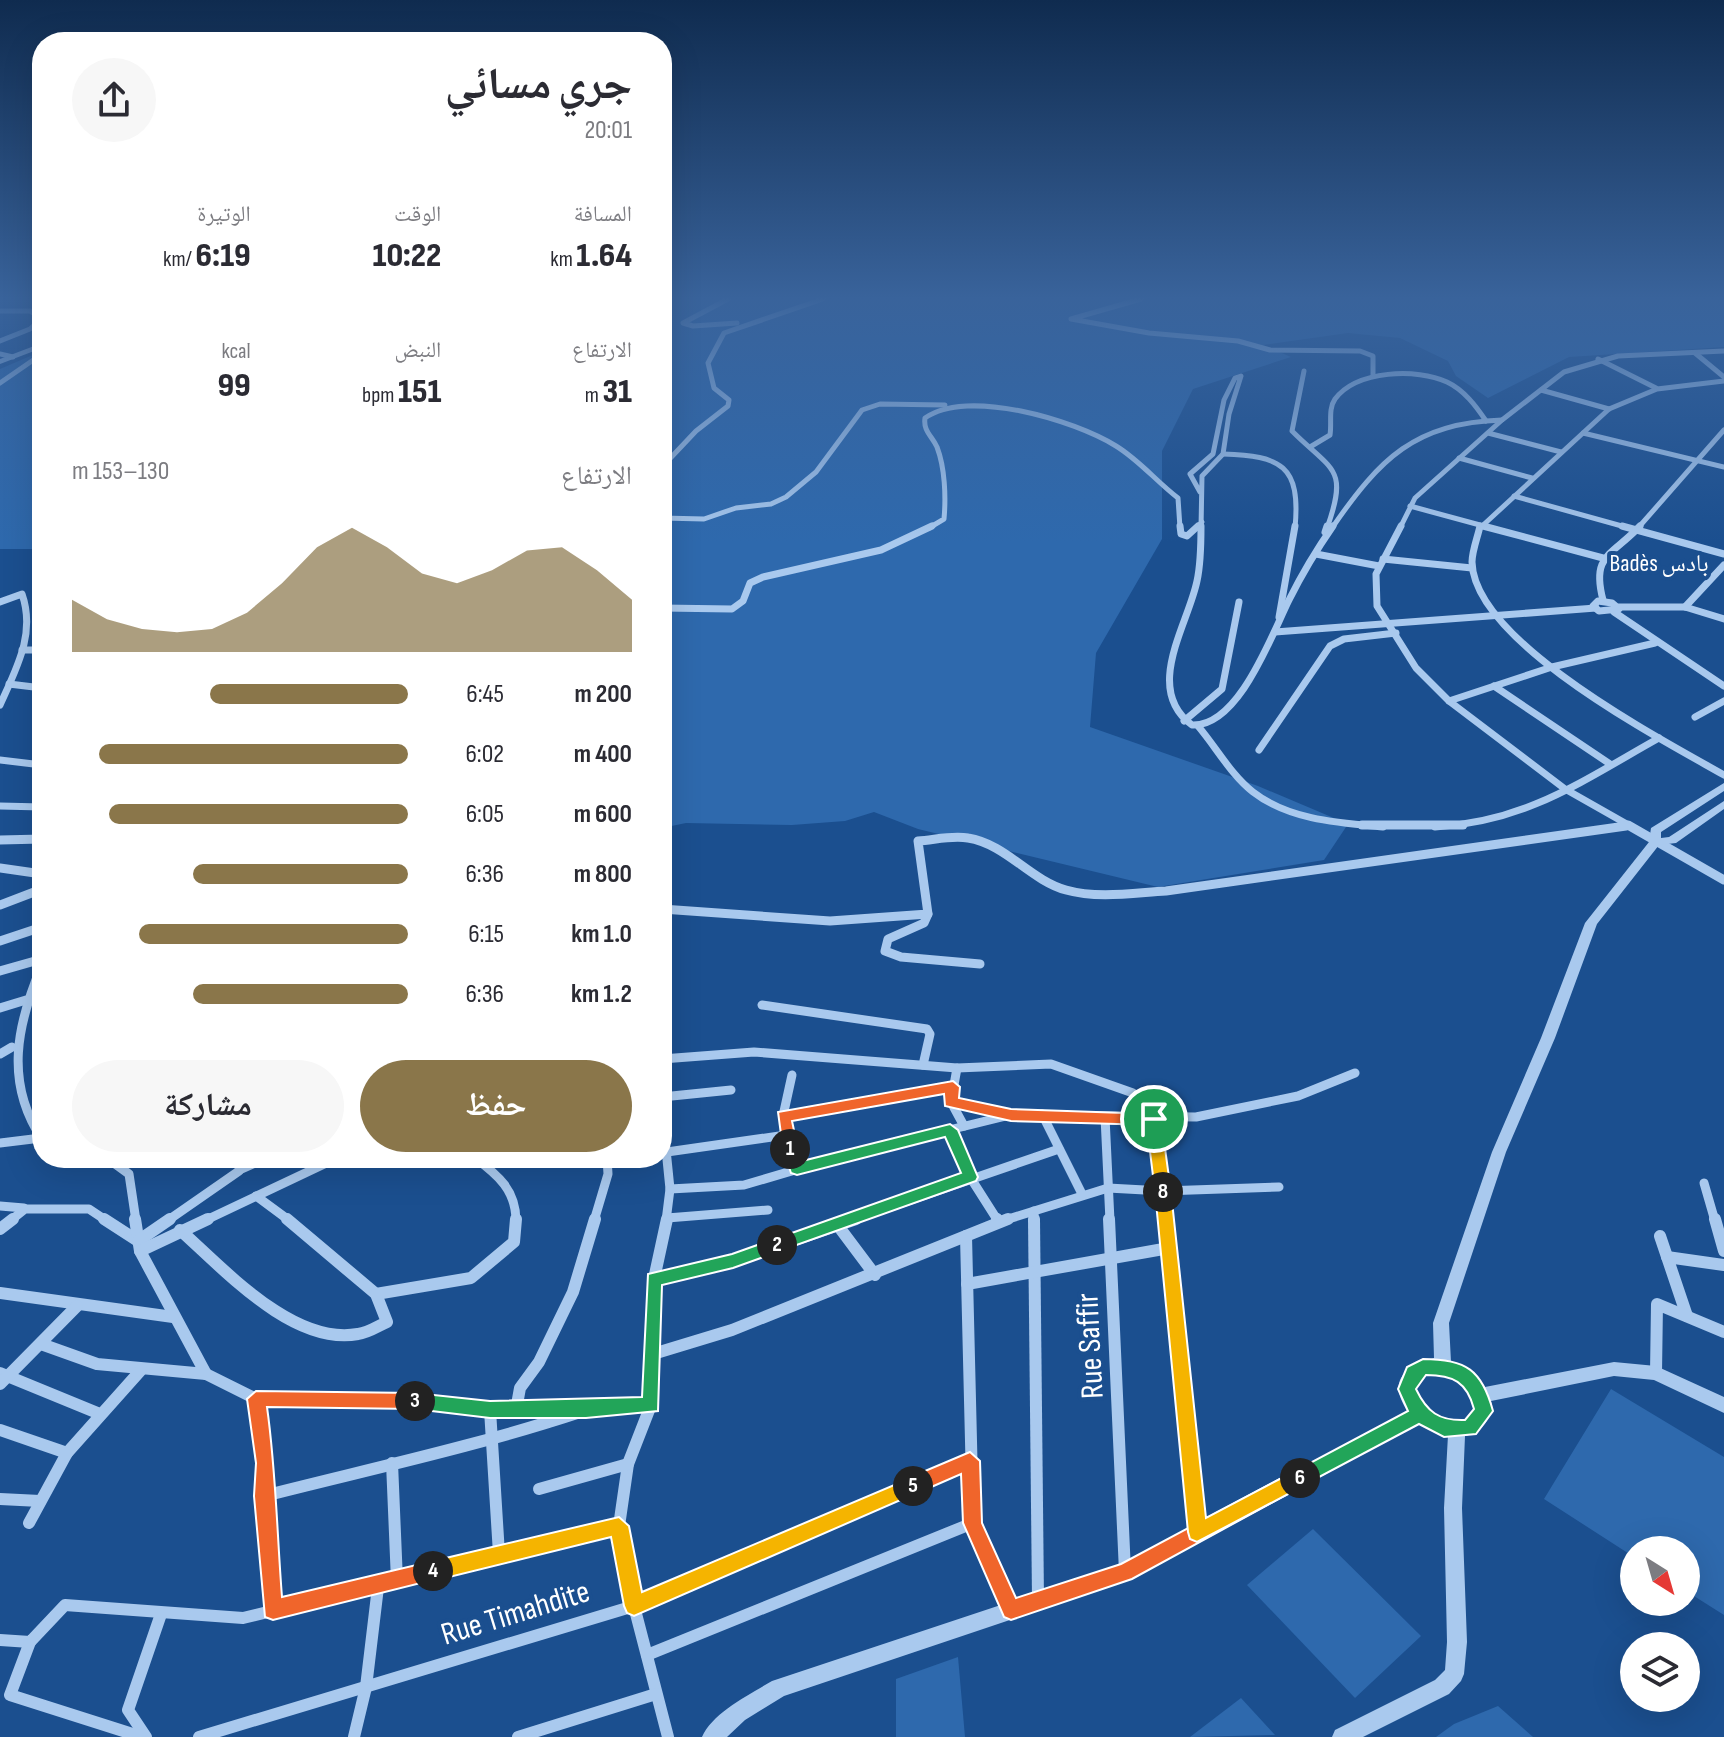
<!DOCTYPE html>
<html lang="ar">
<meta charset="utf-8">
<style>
:root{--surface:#fff;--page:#f7f7f7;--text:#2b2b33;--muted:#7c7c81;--accent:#8a764a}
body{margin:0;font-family:"Sofia Sans Condensed","Noto Naskh Arabic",sans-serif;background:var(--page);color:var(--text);direction:rtl;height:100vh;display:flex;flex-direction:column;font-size:30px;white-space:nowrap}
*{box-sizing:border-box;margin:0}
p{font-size:26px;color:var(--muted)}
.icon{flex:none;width:44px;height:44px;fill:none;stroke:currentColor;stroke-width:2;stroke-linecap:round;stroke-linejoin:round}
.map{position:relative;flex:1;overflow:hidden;direction:ltr}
.side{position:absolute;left:32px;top:32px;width:640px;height:1136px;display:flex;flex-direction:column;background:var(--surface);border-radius:32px;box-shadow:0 8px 32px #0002;direction:rtl}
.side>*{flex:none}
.needle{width:52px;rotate:143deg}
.fabs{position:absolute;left:1620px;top:1536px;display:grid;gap:16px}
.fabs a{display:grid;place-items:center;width:80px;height:80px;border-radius:50%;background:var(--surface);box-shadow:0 8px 32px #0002;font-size:40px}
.pin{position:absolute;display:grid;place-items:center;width:68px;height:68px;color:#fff;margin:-34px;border:4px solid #fff;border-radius:50%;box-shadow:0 2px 8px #0007}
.km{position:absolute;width:40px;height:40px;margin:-20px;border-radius:50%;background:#222;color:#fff;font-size:22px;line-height:40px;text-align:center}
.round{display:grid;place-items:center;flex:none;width:84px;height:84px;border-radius:42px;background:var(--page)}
.headline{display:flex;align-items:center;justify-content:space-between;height:136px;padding:0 40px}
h1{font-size:44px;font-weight:800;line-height:60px}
.stats{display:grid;grid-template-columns:repeat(3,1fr);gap:12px;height:136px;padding:8px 40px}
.stats div{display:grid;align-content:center}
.stats b{font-size:34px;font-weight:800}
.stats small{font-size:22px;font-weight:400}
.stats p{font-size:22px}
.chart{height:224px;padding:16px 40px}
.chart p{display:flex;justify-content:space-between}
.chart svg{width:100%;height:144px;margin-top:8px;fill:var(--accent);opacity:.7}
.action{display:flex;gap:16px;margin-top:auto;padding:16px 40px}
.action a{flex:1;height:92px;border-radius:48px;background:var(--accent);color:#fff;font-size:32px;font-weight:800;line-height:92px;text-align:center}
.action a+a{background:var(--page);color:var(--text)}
ul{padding:0 40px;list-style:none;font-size:26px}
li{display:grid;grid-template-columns:128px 96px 1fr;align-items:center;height:60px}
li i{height:20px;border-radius:10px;background:var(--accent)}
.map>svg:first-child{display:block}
</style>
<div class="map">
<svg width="1724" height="1737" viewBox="0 0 1724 1737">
<rect width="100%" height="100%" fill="#1b4f8f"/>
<g fill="#2e69ad">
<path d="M662,299H1724V347L1569,357L1488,398L1456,376L1448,361L1400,338L1348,333L1263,345L1291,357L1193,389L1162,451V539L1096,653L1090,727L1258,786L1348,824L1324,860L1158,887L918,829L874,812L845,821L792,825L686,823L662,828Z"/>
<path d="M42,351V549H0V369Z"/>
<path d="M1611,1389L1724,1457V1615L1686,1591V1550H1634V1557L1544,1499Z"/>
<path d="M1313,1529L1421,1636L1355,1698L1247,1585Z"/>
<path d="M958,1657L965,1737H896V1679Z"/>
<path d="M1241,1698L1275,1735L1190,1737Z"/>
<path d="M1498,1706L1533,1737H1436L1454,1724Z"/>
</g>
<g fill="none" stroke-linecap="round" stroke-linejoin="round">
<g stroke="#a9c9ee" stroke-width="5">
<path d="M728,299L683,323L693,326L737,323"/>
<path d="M1141,299L1071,319L1149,333L1238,341L1270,350L1360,351L1373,356V375"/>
<path d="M0,311H30L42,318L30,329L0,341"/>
<path d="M1695,353L1724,377"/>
<path d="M0,354L13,357"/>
<path d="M1598,359L1656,388"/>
<path d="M1304,371L1292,431C1332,471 1349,467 1327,528"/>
<path d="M0,383L42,354"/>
<path d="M1541,390L1609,409"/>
<path d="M1488,433L1561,452"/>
<path d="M1583,433L1724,467"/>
<path d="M1310,447L1330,435C1332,423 1328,409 1335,399C1357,370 1417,368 1447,382C1464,390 1476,406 1486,421"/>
<path d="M1223,454C1281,456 1301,465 1295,528"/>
<path d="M1459,458L1532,478"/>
<path d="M662,467L696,431L728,406L729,400L714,388L708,363L724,333L823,299"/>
<path d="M1200,492L1190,474L1213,454L1224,400L1235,378L1241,376L1229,414L1223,454L1202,476L1201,528"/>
<path d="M1514,496L1629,528"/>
<path d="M1410,506L1491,528"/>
<path d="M662,518L704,519L736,508L771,504L786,497L816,472L862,410L880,404L945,405"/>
<path d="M929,528L944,519C946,497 945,468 937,447C932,436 923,431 925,418C968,388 1074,420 1116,446C1139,460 1157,482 1178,498L1180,528"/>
<path d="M1196,528L1202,522"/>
<path d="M1332,528C1380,458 1415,423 1502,420"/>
<path d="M1400,528L1415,498L1502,420L1564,372L1618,356L1724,351"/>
<path d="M1480,528L1609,409L1657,389L1724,381"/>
<path d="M1638,528L1724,430"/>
</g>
<g stroke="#a9c9ee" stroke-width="7">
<path d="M1180,526L1181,534L1187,536L1198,526"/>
<path d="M1201,526C1201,544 1201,563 1197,581C1188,625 1143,689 1192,725C1239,727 1272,634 1289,600C1302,574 1317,549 1333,526"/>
<path d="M1401,526L1376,574L1377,606L1416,668L1449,701L1565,789L1632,827"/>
<path d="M1480,526C1478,536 1472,551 1472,562C1474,642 1661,739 1724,775"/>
<path d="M1483,526L1603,558"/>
<path d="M1622,526L1724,554"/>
<path d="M1325,532L1327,526"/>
<path d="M1316,554L1379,566"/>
<path d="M1383,559L1472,568"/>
<path d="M1603,600C1591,554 1612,556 1640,526"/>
<path d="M1598,601L1612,603L1619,609L1599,611L1593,606Z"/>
<path d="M0,602L22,594C36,634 16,669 0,705"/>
<path d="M1619,607H1685L1724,619"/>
<path d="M1685,607L1724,565"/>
<path d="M662,608L732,609L743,601L750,583L763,577L881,550L932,526"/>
<path d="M1614,612L1724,686"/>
<path d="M1279,617L1295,526"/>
<path d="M1275,632L1596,608"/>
<path d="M22,650H42"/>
<path d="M9,684L42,688"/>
<path d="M1494,686L1610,764"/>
<path d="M1449,701L1552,667L1655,643"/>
<path d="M1695,717L1724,701"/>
<path d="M1184,721L1222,689L1239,602"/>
<path d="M1198,726C1216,747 1231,775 1253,792C1289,820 1339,823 1383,827"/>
<path d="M1259,750L1330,646L1344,639L1396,633"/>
<path d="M0,760L42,765"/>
<path d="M0,806L42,807"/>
<path d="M1435,827C1526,822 1582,781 1659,738"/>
<path d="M1617,827L1626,826"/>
</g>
<g stroke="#a9c9ee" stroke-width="9">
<path d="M1362,825H1463"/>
<path d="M1628,825L1724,880"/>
<path d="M0,840L42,839"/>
<path d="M0,868L42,874"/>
<path d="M0,905L42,889"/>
<path d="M662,909L830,921L928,914L918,841C934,840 952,835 968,838C1006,844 1030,880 1066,890C1098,899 1133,893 1166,891L1626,826"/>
<path d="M928,914L924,923L888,939L885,951L901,957L980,964"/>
<path d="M0,941L42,927"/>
<path d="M42,965C17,1024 4,1082 42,1139"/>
<path d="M0,971L42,959"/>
<path d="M762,1005L927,1029L930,1034L923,1065"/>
<path d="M0,1008L26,1000"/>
<path d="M0,1054L12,1047"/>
<path d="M662,1059L754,1052L957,1068L1051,1064L1133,1093"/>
<path d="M957,1068L951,1102L964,1126"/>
<path d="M662,1097L731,1090"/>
<path d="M951,1102L1011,1115L1196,1117L1298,1096L1355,1073"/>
<path d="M662,1110L670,1189L666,1221"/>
<path d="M1042,1114L1082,1194"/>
<path d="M783,1116L792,1075"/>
<path d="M1105,1117L1110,1221"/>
<path d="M1154,1119L1165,1221"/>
<path d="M950,1130L970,1177L998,1221"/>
<path d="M786,1135L797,1169"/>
<path d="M0,1143L41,1138"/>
<path d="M667,1152L786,1135L783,1116L953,1087"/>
<path d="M107,1158L129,1174L136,1221"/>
<path d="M475,1158C498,1175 516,1190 516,1221"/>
<path d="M121,1167L133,1158"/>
<path d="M239,1170L267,1158"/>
<path d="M1704,1183L1715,1221"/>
<path d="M670,1189L744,1185L839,1157L1006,1116"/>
<path d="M256,1196L290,1221"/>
<path d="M0,1206L24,1208"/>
<path d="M1034,1211V1221"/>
<path d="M667,1218L768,1210"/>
<path d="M10,1221L25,1209H89L107,1221"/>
<path d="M167,1221L239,1171L246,1158"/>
<path d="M204,1221L337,1158"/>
<path d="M594,1221L608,1174L607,1158"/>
<path d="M850,1221L1059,1149"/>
<path d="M1002,1221L1108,1188L1163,1191L1279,1187"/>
</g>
<g stroke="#a9c9ee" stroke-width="12">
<path d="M104,1219L138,1241"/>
<path d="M135,1219L140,1251L206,1374"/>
<path d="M667,1219L654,1279L651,1405L628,1464L619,1526L634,1606L668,1737"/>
<path d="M997,1219L999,1222"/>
<path d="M1034,1219L1038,1600"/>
<path d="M1109,1219L1125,1572"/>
<path d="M1164,1219L1197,1532"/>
<path d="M1715,1219L1724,1251"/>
<path d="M836,1223L875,1275"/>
<path d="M0,1229L13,1219"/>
<path d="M180,1230C224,1269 293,1346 358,1334C368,1333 378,1326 387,1322L376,1294L287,1219"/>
<path d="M966,1236L973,1523L1011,1610"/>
<path d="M1660,1236L1687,1316"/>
<path d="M138,1241L170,1219"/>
<path d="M140,1251L208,1219"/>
<path d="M1667,1257L1724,1265"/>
<path d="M654,1279L733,1261L856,1219"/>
<path d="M967,1284L1169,1248"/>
<path d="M0,1293L173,1317"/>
<path d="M376,1294L471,1278L514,1242L516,1219"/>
<path d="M41,1344L97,1364L206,1374L256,1399L419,1401L490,1410L651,1405"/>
<path d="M653,1354L732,1330L1008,1219"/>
<path d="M0,1373L100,1414"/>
<path d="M1656,1373L1657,1304L1724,1332"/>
<path d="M0,1384L77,1306"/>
<path d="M256,1399L273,1609"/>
<path d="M490,1410L499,1554"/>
<path d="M516,1410L520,1388L539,1362L573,1292L595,1219"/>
<path d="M0,1430L67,1453"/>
<path d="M392,1463L397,1581"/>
<path d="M539,1489L628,1464"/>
<path d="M264,1496C370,1469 477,1446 580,1412"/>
<path d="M0,1499L40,1501"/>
<path d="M29,1523L67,1453L141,1370"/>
<path d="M0,1640L30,1642L65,1605L243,1618L619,1526"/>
<path d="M30,1642L10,1695L142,1737"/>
<path d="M647,1655L973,1523"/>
<path d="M146,1737L128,1710L161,1614"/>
<path d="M199,1737L634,1606L970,1461"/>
<path d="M354,1737L366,1687L378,1587"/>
<path d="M518,1737L656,1694"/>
</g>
<g fill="#a9c9ee" fill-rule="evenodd">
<path d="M42,343V348L0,364V359Z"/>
<path d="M1724,783V791L1661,832V838L1669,837L1724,801V809L1676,843L1659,845L1597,924L1555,1038L1506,1152L1449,1323L1451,1362L1474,1374L1485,1387L1614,1362L1656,1366L1724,1397V1413L1654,1380L1614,1376L1491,1401C1494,1417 1481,1433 1465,1436L1462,1508L1467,1642L1464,1674L1461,1681L1449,1694L1363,1737H1332L1335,1730L1435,1680L1445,1670L1447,1642L1444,1508L1448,1435L1429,1429L1420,1423L1132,1579L784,1696L745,1720L727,1737H702C712,1713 750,1694 772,1681L1121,1565L1408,1412C1387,1380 1404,1368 1434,1358L1433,1323L1492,1152L1541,1038L1585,923L1649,842L1651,828ZM1435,1372C1456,1377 1472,1387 1475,1409L1465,1420C1456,1421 1448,1421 1439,1417C1416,1405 1403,1383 1435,1372Z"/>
</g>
</g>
<linearGradient id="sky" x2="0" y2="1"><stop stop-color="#0f2b4f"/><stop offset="0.55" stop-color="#39639b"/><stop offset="1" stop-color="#39639b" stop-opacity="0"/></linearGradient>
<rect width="1724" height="542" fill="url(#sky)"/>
<path fill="#f0652b" stroke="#fff" stroke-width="2" d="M953,1081L960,1087L959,1098L1011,1109L1154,1114L1161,1119L1154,1125L1011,1121L945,1106L944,1094L792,1121L798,1149L790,1155L783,1149L778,1112Z"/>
<path fill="#22a559" stroke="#fff" stroke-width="2" d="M950,1124L958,1130L978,1177L976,1181L777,1252L772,1250V1240L961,1173L945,1137L797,1175L791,1173L783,1149L785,1145H796L802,1161Z"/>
<path fill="#22a559" stroke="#fff" stroke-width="2" d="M777,1238L783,1240V1250L733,1268L662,1285L658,1411L586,1418H490L415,1409L406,1401L415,1393L490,1401L642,1397L648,1274L732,1254Z"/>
<path fill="#f0652b" stroke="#fff" stroke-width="2" d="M256,1391L415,1393L424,1401L415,1409L267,1407C276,1470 277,1534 282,1597L433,1561L441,1564L443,1571L441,1578L273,1620L265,1617L254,1496L256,1463L247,1399Z"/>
<path fill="#f5b400" stroke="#fff" stroke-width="2" d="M913,1477L919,1479L922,1486L919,1492L634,1616L627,1613L624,1606L611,1537L433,1581L426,1578L423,1571L426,1564L433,1561L619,1517L629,1526L642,1592Z"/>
<path fill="#f0652b" stroke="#fff" stroke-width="2" d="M970,1452L980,1461L982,1523L1016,1598L1121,1564L1293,1472L1300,1469L1309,1478L1306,1484L1132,1579L1011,1620L1004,1617L963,1523L961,1474L913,1495L903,1486L906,1479Z"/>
<path fill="#22a559" stroke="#fff" stroke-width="2" fill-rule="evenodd" d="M1423,1359C1466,1359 1482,1370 1493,1411L1476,1434L1444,1437L1419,1424L1306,1484H1293V1472L1408,1411L1398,1389L1407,1367ZM1426,1375C1453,1375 1467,1382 1474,1409L1465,1420C1439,1421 1427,1412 1416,1389Z"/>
<path fill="#f5b400" stroke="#fff" stroke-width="2" d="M1163,1186L1171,1192L1206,1518L1295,1471L1302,1468L1312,1477L1309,1483L1197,1542L1190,1539L1188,1532L1155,1192Z"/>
<path fill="#f5b400" stroke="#fff" stroke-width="2" d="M1154,1114L1161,1119L1171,1192L1163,1198L1155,1192L1146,1119Z"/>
<g text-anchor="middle" stroke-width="8" stroke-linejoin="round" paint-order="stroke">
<g font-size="24" fill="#fff" stroke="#1b4f8f">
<text x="1659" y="571">Badès بادس</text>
</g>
<g font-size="32" fill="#fff" stroke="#1b4f8f">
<text transform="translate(1089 1346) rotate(-93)" y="11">Rue Saffir</text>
<text transform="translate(515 1612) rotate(-17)" y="11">Rue Timahdite</text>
</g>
</g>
</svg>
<div class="fabs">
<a><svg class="needle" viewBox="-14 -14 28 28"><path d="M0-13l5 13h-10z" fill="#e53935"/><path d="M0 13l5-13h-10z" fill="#7c7c81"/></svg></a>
<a><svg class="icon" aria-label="layers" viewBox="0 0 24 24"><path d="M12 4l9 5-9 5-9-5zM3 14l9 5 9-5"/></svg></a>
</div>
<div class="pin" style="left:1154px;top:1119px;background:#1e9e55"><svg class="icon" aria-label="arrive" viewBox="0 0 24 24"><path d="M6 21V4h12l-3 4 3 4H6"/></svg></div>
<b class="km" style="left:790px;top:1149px">1</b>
<b class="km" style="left:777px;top:1245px">2</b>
<b class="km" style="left:415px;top:1401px">3</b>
<b class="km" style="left:433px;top:1571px">4</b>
<b class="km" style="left:913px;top:1486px">5</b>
<b class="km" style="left:1300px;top:1478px">6</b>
<b class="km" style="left:1163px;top:1192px">8</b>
<section class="side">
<div class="headline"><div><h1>جري مسائي</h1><p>20:01</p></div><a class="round"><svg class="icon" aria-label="share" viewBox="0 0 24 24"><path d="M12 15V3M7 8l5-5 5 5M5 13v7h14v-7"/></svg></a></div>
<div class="stats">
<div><p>المسافة</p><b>1.64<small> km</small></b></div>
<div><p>الوقت</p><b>10:22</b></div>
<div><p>الوتيرة</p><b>6:19<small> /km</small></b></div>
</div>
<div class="stats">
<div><p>الارتفاع</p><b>31<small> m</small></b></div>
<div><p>النبض</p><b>151<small> bpm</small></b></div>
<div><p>kcal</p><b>99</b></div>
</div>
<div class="chart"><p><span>الارتفاع</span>130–153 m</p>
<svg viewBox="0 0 160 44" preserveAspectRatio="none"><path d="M0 44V28L10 34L20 37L30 38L40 37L50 32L60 23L70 12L80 6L90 12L100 20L110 23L120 19L130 13L140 12L150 19L160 28V44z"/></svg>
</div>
<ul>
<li><b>200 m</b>6:45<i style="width:59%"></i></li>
<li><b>400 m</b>6:02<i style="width:92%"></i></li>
<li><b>600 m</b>6:05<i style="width:89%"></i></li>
<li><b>800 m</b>6:36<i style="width:64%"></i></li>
<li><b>1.0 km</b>6:15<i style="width:80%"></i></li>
<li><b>1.2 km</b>6:36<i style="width:64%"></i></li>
</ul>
<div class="action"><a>حفظ</a><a>مشاركة</a></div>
</section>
</div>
